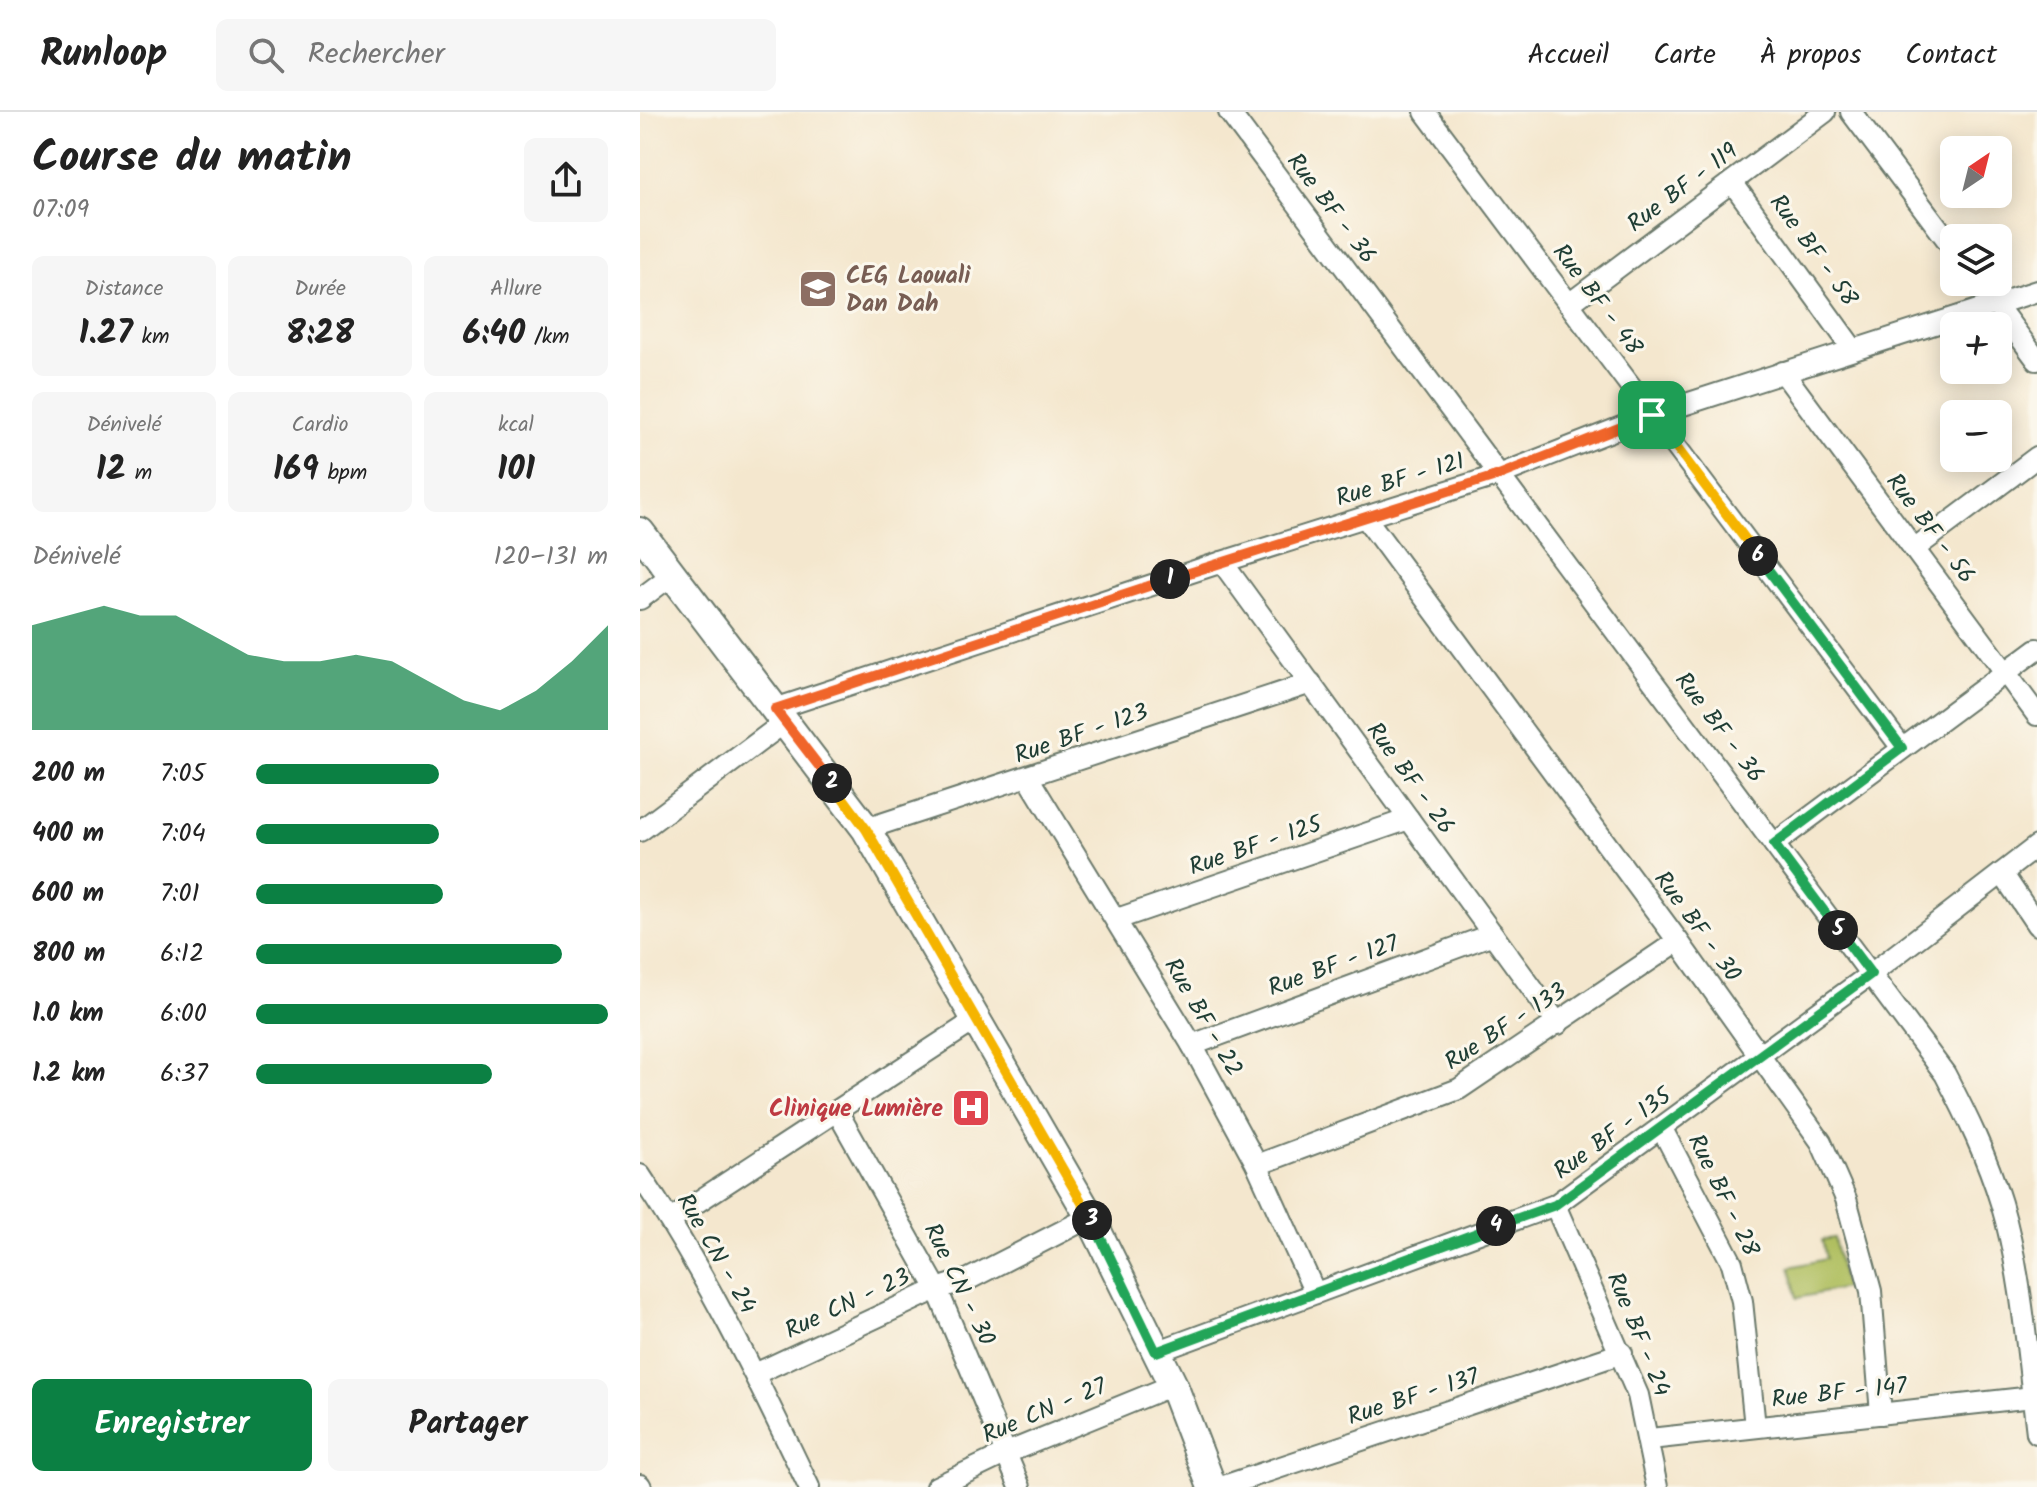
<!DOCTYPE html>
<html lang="fr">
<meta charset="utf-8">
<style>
:root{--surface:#fff;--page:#f6f6f6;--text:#222;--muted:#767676;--line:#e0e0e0;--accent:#0b8043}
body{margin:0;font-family:Kalam,sans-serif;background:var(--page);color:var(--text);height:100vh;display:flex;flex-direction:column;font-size:30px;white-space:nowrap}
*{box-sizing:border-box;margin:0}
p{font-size:26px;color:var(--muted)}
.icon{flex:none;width:44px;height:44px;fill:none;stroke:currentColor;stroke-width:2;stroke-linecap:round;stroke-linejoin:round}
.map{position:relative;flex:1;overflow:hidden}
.sheet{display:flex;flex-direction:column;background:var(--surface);width:640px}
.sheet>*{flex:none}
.needle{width:52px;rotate:35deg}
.controls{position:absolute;left:1300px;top:24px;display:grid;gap:16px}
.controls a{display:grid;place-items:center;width:72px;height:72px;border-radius:12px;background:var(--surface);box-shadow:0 4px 20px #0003;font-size:40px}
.pin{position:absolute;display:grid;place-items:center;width:68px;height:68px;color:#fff;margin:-34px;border-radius:16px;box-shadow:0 4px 12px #0006}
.km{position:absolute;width:40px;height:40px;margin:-20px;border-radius:50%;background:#222;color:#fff;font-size:22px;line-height:40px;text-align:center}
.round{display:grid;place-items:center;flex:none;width:84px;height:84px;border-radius:12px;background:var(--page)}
.headline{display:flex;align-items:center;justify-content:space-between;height:136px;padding:0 32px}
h1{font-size:44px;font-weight:800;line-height:60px}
.figures{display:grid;grid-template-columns:repeat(3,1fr);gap:12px;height:136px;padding:8px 32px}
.figures div{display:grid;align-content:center;border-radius:12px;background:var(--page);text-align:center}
.figures b{font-size:34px;font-weight:800}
.figures small{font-size:22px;font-weight:400}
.figures p{font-size:22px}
.chart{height:224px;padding:16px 32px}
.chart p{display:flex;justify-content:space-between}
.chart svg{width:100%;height:144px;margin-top:8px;fill:var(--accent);opacity:.7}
.action{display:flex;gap:16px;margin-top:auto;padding:16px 32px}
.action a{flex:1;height:92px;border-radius:12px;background:var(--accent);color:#fff;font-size:32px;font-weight:800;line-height:92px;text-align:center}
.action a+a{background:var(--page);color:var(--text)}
ul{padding:0 32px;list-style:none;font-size:26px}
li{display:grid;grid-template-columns:128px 96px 1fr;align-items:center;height:60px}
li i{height:20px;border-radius:10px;background:var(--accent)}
header{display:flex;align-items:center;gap:48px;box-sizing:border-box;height:112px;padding:0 40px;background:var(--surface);border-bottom:2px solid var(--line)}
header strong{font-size:38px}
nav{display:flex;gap:44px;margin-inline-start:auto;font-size:28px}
.search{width:560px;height:72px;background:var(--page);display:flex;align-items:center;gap:20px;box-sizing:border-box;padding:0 28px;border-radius:12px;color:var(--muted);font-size:30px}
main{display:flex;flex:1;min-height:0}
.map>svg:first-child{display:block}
</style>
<header>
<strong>Runloop</strong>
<div class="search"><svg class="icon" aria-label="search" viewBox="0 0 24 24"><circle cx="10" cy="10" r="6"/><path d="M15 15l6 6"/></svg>Rechercher</div>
<nav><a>Accueil</a><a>Carte</a><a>À propos</a><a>Contact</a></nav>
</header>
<main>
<section class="sheet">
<div class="headline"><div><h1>Course du matin</h1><p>07:09</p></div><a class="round"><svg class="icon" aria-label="share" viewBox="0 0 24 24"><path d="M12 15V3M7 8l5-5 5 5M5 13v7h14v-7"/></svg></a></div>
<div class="figures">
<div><p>Distance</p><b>1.27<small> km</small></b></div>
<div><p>Durée</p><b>8:28</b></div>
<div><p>Allure</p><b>6:40<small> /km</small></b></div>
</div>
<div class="figures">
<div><p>Dénivelé</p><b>12<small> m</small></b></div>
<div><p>Cardio</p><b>169<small> bpm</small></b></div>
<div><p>kcal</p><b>101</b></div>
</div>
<div class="chart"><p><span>Dénivelé</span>120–131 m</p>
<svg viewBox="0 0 160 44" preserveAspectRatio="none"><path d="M0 44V12L10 9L20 6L30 9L40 9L50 15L60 21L70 23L80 23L90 21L100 23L110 29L120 35L130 38L140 32L150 23L160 12V44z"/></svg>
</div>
<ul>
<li><b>200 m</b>7:05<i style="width:52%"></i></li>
<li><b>400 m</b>7:04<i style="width:52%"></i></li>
<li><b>600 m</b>7:01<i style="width:53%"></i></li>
<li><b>800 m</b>6:12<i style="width:87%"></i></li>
<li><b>1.0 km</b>6:00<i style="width:100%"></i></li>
<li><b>1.2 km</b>6:37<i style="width:67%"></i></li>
</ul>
<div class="action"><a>Enregistrer</a><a>Partager</a></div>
</section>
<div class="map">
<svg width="1397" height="1375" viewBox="0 0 1397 1375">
<rect width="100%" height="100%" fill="#fbf7ec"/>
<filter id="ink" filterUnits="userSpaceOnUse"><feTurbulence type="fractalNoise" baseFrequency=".0125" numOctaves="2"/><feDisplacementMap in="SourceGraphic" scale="16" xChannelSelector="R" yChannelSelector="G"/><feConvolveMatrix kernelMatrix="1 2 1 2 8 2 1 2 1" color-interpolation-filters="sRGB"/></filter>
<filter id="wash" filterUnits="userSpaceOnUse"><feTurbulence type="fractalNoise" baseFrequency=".006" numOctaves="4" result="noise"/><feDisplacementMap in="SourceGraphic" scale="32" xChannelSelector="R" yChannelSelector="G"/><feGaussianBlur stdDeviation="1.8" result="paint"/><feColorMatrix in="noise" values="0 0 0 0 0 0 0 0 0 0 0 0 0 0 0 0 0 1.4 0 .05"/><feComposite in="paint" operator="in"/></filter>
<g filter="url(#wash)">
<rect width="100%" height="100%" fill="#f4e7ce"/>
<path fill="#b0bf61" stroke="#687e4a" stroke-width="2" d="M1194,1126L1205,1176L1157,1186L1150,1155L1186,1147L1182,1128Z"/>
</g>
<g filter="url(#ink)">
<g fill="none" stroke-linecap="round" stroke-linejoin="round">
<defs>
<g id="street">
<path d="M589,0L1305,962C1327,1004 1347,1045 1361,1091C1382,1161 1388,1248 1397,1321"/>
<path d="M785,0L1262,636"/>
<path d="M1211,0L1314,137"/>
<path d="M1092,70L1213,237"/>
<path d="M1339,170L1397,248"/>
<path d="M929,192L1185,0"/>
<path d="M1143,260L1397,603"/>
<path d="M725,405L1038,829L1181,1030L1206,1087L1231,1179L1241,1302"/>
<path d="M1274,437L1397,345"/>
<path d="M582,450L918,912"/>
<path d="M0,487L33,462"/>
<path d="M135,597L582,450L859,363L1012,303L1397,179"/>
<path d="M389,667L552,933L617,1053L675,1181"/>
<path d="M226,717L671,571"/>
<path d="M0,719L145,610"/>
<path d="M1134,732L1397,537"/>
<path d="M1362,761L1397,813"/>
<path d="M477,807L769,707"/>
<path d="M552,933L853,822"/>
<path d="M197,999L297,1177L380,1375"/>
<path d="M1022,1017L1092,1151L1102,1189L1115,1315"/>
<path d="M617,1053L819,977L1038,829"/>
<path d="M0,1063C66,1161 118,1268 169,1375"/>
<path d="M915,1093L998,1283L1017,1375"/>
<path d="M30,1108L337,907"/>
<path d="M516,1240L915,1093L1231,862L1397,734"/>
<path d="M115,1262L297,1177L329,1167L450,1105"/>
<path d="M1010,1327L1393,1285"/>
<path d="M0,1373L1,1375"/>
<path d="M296,1375L369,1340L533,1273"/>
<path d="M581,1375L982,1241"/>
</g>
<path id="secondary" d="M0,420L226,717L450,1105L533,1273L572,1375"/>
</defs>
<use href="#street" stroke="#6a786a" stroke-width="24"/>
<use href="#secondary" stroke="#6a786a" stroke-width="32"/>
<use href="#street" stroke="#fff" stroke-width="20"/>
<use href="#secondary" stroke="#fff" stroke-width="28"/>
</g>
</g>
<g fill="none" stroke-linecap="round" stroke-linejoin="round" filter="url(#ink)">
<defs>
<path id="split-1" d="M530,467L859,363L1012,303"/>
<path id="split-2" d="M192,671L135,597L530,467"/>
<path id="split-3" d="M192,671L226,717L452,1108"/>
<path id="split-4" d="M452,1108L516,1240L856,1114"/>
<path id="split-5" d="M856,1114L915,1093L1231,862L1198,818"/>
<path id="split-6" d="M1118,444L1262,636L1134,732L1198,818"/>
<path id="split-7" d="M1012,303L1118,444"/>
</defs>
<use href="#split-1" stroke="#fff" stroke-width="16"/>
<use href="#split-2" stroke="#fff" stroke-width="16"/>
<use href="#split-3" stroke="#fff" stroke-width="16"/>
<use href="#split-4" stroke="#fff" stroke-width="16"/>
<use href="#split-5" stroke="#fff" stroke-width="16"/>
<use href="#split-6" stroke="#fff" stroke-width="16"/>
<use href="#split-7" stroke="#fff" stroke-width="16"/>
<use href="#split-1" stroke="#f0652b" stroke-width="10"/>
<use href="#split-2" stroke="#f0652b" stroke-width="10"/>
<use href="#split-3" stroke="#f5b400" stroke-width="10"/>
<use href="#split-4" stroke="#22a559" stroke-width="10"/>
<use href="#split-5" stroke="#22a559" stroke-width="10"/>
<use href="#split-6" stroke="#22a559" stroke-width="10"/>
<use href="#split-7" stroke="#f5b400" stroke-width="10"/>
</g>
<defs>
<symbol id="school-square" viewBox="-11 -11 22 22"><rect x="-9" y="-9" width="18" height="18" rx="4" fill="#8d6e63" stroke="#fbf7ec"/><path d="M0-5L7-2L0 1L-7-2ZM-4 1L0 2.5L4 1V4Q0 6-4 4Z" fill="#fff"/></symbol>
<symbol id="hospital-square" viewBox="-11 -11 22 22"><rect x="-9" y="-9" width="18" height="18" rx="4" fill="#e0444e" stroke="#fbf7ec"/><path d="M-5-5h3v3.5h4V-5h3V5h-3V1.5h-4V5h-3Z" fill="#fff"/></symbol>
</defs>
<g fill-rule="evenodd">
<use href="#school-square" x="156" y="155" width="44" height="44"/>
<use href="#hospital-square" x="309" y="974" width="44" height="44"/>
</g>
<g text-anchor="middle" stroke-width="6" stroke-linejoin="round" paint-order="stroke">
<g font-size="24" fill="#1f3d34" stroke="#fbf7ec">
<text transform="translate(1042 75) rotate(-37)" y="8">Rue BF - 119</text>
<text transform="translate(692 96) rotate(53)" y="8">Rue BF - 36</text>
<text transform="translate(1174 138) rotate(54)" y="8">Rue BF - 58</text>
<text transform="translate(958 187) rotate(53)" y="8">Rue BF - 48</text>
<text transform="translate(760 367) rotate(-17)" y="8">Rue BF - 121</text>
<text transform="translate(1291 416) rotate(53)" y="8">Rue BF - 56</text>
<text transform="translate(1080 615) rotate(53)" y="8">Rue BF - 36</text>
<text transform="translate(441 621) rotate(-19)" y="8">Rue BF - 123</text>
<text transform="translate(771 666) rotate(54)" y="8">Rue BF - 26</text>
<text transform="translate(615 733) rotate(-19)" y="8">Rue BF - 125</text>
<text transform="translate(1058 814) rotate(54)" y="8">Rue BF - 30</text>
<text transform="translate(693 853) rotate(-20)" y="8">Rue BF - 127</text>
<text transform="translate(564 905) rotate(60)" y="8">Rue BF - 22</text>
<text transform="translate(865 914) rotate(-33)" y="8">Rue BF - 133</text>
<text transform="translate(972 1021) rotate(-36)" y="8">Rue BF - 135</text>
<text transform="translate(1084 1083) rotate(64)" y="8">Rue BF - 28</text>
<text transform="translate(77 1141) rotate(60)" y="8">Rue CN - 24</text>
<text transform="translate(320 1172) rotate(64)" y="8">Rue CN - 30</text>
<text transform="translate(207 1191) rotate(-25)" y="8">Rue CN - 23</text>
<text transform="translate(999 1222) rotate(68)" y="8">Rue BF - 24</text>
<text transform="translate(1199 1280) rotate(-6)" y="8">Rue BF - 147</text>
<text transform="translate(773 1284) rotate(-18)" y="8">Rue BF - 137</text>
<text transform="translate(404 1298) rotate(-23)" y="8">Rue CN - 27</text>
</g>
<g font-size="24" font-weight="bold" fill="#785e54" stroke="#fbf7ec" text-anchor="start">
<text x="206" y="171">CEG Laouali<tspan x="206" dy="28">Dan Dah</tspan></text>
</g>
<g font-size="24" font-weight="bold" fill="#be3a42" stroke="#fbf7ec" text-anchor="end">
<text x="303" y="1004">Clinique Lumière</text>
</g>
</g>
</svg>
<div class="controls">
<a><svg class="needle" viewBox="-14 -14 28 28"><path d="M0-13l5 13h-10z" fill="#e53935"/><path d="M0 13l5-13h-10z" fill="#767676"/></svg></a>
<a><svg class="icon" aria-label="layers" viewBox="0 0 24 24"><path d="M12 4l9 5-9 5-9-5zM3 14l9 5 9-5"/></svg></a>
<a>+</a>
<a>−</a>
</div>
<div class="pin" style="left:1012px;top:303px;background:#1e9e55"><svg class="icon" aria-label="arrive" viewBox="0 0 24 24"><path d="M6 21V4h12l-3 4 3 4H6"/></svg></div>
<b class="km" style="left:530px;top:467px">1</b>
<b class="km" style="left:192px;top:671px">2</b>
<b class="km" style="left:452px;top:1108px">3</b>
<b class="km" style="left:856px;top:1114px">4</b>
<b class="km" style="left:1198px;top:818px">5</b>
<b class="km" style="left:1118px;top:444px">6</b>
</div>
</main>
